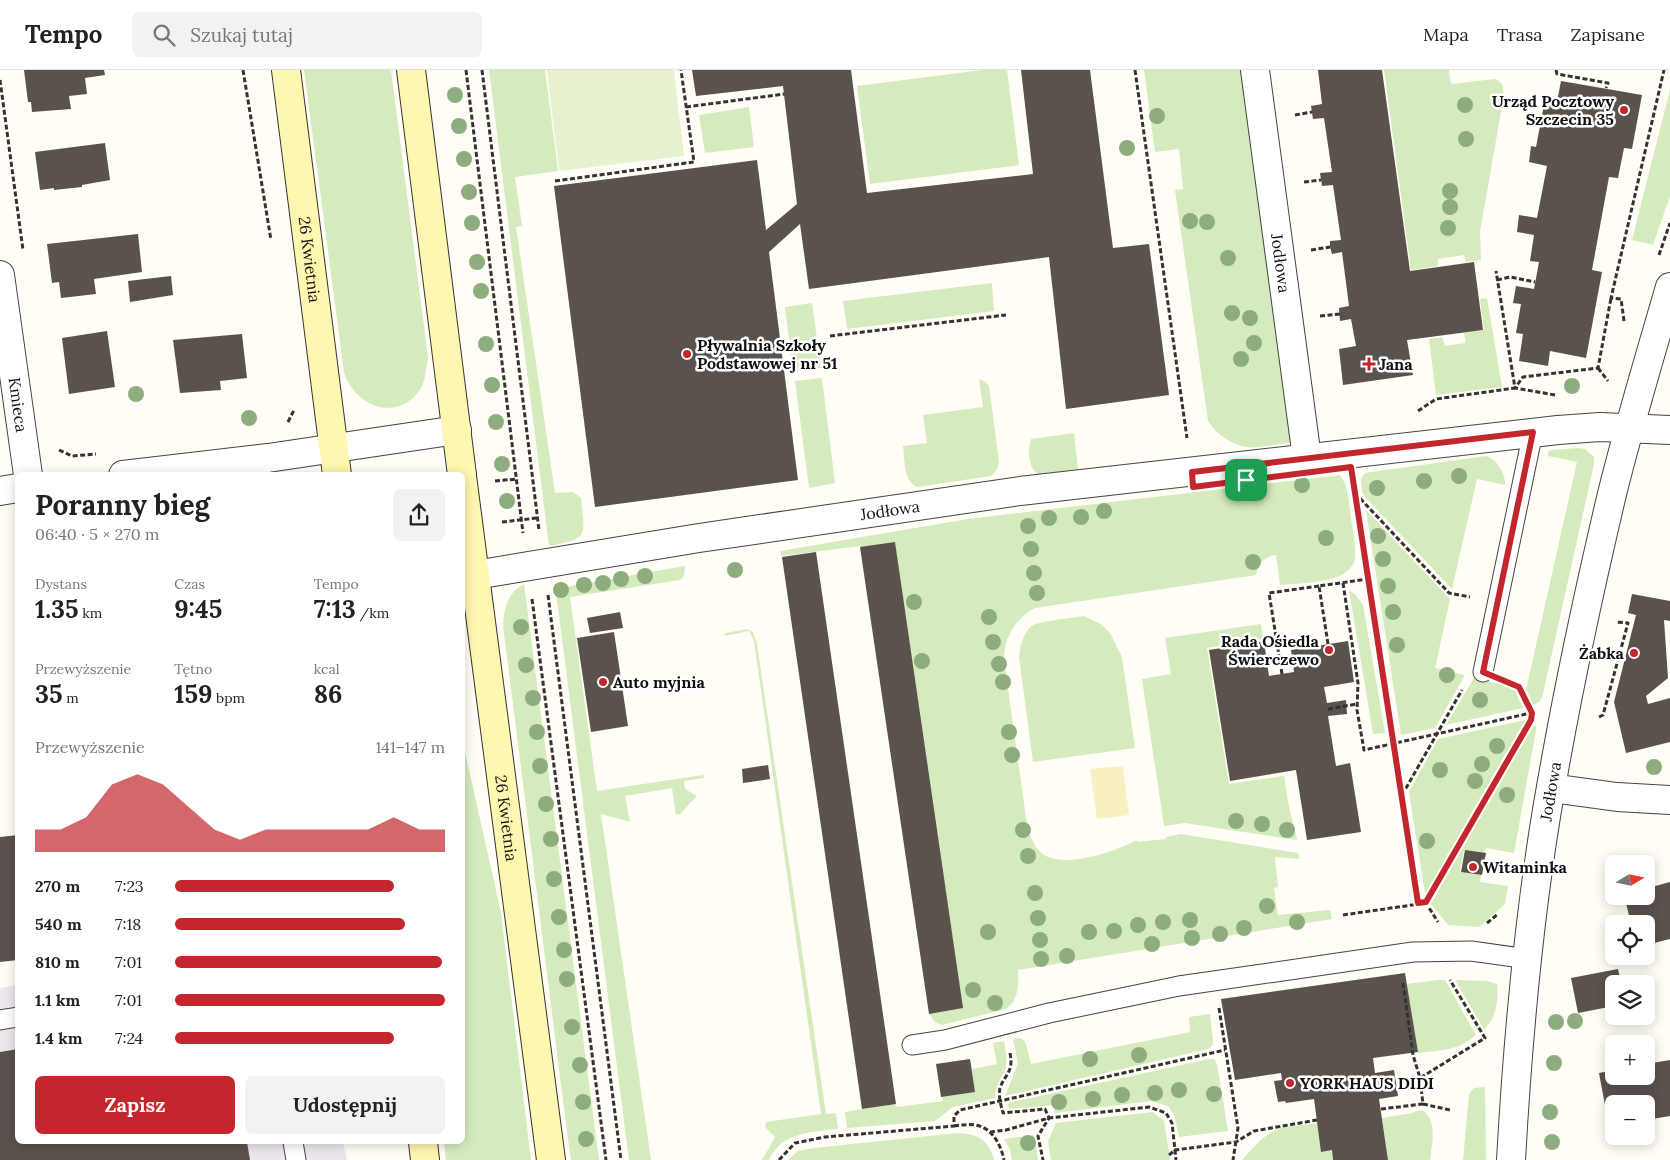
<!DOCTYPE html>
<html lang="pl">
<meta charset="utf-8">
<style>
:root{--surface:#fff;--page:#f2f2f2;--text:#222;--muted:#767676;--line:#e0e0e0;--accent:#c4262e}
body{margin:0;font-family:Lora,serif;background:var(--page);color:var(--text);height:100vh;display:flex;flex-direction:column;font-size:19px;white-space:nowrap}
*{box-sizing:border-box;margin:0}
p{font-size:16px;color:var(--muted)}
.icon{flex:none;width:28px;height:28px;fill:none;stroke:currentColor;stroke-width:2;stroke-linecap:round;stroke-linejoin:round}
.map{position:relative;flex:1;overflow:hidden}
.panel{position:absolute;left:15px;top:402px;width:450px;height:672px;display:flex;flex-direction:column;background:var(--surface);border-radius:8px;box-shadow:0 2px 12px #0003}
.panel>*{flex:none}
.needle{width:32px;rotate:80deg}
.fabs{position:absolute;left:1605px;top:785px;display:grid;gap:10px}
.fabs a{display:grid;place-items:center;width:50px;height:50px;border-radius:8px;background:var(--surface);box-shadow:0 2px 12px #0003;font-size:25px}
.pin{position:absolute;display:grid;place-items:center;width:42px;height:42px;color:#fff;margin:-21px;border-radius:10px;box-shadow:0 2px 8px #0006}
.round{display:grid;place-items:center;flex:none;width:52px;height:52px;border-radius:8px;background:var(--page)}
.head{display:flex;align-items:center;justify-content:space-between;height:85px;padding:0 20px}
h1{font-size:28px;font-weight:700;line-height:38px}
.metrics{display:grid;grid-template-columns:repeat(3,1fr);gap:8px;height:85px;padding:5px 20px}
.metrics div{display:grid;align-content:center}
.metrics b{font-size:25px;font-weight:700}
.metrics small{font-size:14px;font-weight:400}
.metrics p{font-size:14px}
.chart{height:140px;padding:10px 20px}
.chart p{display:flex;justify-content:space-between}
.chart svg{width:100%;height:90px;margin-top:5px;fill:var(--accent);opacity:.7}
.primary-button{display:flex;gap:10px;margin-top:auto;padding:10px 20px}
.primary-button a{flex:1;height:58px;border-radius:8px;background:var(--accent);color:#fff;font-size:20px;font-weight:700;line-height:58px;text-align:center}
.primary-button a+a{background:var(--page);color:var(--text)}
ul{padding:0 20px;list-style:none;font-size:16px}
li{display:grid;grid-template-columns:80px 60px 1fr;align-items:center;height:38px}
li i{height:12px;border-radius:6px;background:var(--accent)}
header{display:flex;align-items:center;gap:30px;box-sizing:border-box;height:70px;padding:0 25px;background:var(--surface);border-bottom:1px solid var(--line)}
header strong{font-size:24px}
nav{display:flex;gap:28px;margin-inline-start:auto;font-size:18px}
.search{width:350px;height:45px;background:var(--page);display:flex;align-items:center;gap:12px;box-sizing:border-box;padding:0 18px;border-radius:8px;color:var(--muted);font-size:19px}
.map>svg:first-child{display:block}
</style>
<header>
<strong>Tempo</strong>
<div class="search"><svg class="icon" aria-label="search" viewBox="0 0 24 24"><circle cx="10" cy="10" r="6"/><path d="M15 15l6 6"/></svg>Szukaj tutaj</div>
<nav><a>Mapa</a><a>Trasa</a><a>Zapisane</a></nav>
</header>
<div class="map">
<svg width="1670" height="1090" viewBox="0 0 1670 1090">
<rect width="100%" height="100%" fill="#fffdf5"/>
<path fill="#eee6ef" d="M17,915L18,1072L343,1073L347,1090H0V918Z"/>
<g fill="#d5ebbd">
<path d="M304,0H391L428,288C426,298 426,309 421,318C399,353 355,338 344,302Z"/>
<path d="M489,0H545L558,101L515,107L522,156L516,157L555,423L573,422L581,428C585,467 589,468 549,476Z"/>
<path d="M982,0H1007L1019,95L870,114L857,16Z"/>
<path d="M1144,0H1245L1297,371C1285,373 1256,379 1246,377C1230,374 1216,364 1208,351L1175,120L1183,119L1179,79L1155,82Z"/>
<path d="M1384,0H1449L1451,14L1495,9C1505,12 1504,22 1503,30L1480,162L1481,190L1466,192L1464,185L1438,189V196L1411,200Z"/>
<path d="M1670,20V126L1653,175L1632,170Z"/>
<path d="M749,37L754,77L705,83L699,45Z"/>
<path d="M992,213L994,241L847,259L843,231Z"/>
<path d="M1487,228L1502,317L1436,325L1429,269L1442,267L1445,276L1466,273L1464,263L1484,260L1480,229Z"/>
<path d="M812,233L821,298L793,302L785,237Z"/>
<path d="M822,308L835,413L809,418L795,311Z"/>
<path d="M979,309L984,311L989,316L999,392C998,398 996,402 991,406L917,417C903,410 905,390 903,376L927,373L923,345L983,337Z"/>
<path d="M1074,363L1079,408C1070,408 1050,411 1043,408C1028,401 1027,382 1031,369Z"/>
<path d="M1578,378L1585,379L1594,387V394L1542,628L1539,632L1532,636L1526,620L1577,392L1548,386V382L1551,380Z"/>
<path d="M1486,386C1497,389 1506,404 1505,415L1477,409L1452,519L1365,427L1362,422L1361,409L1365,403Z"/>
<path d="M1340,405C1349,417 1349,435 1351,449C1353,462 1356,475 1355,488C1351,514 1301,513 1280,515L1276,485C1265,486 1258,493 1256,505L1035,538C1015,549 1004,567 1004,590L1027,755C1030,768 1037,784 1051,788C1076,795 1115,781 1137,770V772L1166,769V767L1181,764L1298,783L1299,789L1275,787L1278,817L1274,818L1278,845L1330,840L1332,849L1018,900C1019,913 1019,930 1006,939L942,955C934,953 932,950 929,942L861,476L781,486L780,481L968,449Z"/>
<path d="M1366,440L1450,529L1435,598L1465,605L1435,658L1401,665Z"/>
<path d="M685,496L684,506L680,510L570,527L597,721L703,705L704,708L684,711L685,719L697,726L680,744L676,745L672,718L625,726L630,752L601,744L651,1090H629L556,522L565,517Z"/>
<path d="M524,514L599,1090H571L567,1062L503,555C504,538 508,522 524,514Z"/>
<path d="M1349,520L1356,525L1363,535L1385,663L1373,664Z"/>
<path d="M1084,546L1101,554L1110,563L1122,587L1135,678L1033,692L1019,587C1020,578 1023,564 1030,557C1036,551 1074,548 1084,546Z"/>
<path d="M1261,554L1263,569L1207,578L1229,714L1284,706L1288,732L1297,770L1185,753L1164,756L1142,609L1171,604L1165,568Z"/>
<path d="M747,559L753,562L757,574L826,1044L836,1043L838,1059C812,1062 781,1062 769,1090H762L775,1067L765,1057L766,1052L821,1044L754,571L749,561L724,566L726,563Z"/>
<path d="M1474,608L1513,617L1523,638L1446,655Z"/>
<path d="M1525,650L1427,822L1425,823L1409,722L1438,669Z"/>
<path d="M1534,655L1536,656V660L1514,783L1486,778L1484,783L1464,780L1460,802L1481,805L1480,812L1508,816L1505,834L1479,857L1448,855L1431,834L1530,658Z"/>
<path d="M463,673L501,843L531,1090H446L444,1073L462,1072Z"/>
<path d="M1437,910H1445L1476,965C1458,981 1441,980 1418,983L1407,914Z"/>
<path d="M1455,910L1487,911L1497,914C1499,928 1496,950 1484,959Z"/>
<path d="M1210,944L1213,971L1212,976L1208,979L1005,1026L1018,993L1013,969L1020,968L1025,971L1031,994L1190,962L1189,947Z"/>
<path d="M1004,971C1005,980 1008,990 1005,999C1001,1010 995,1016 995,1028L953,1037L935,1051L847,1058L845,1042L895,1034L897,1037L943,1031L938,997L971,992L972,999L997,994L993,973Z"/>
<path d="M1209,989H1214L1217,994L1228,1061L1179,1067L1174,1045L1168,1036L1151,1031L1055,1043L1054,1035L1009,1039L1008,1033Z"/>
<path d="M1485,1017L1486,1090H1463L1469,1024L1474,1018Z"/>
<path d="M1422,1040C1438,1050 1432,1074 1430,1090H1388L1382,1048L1413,1043V1042Z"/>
<path d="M1153,1042L1164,1051L1170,1090H1051L1048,1071L1056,1053Z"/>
<path d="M1318,1053L1322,1082L1332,1080L1333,1090H1242C1253,1078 1265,1062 1282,1058C1293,1055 1306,1055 1318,1053Z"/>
<path d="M957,1063C978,1064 988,1069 994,1090H788L798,1081L814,1078Z"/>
<path d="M1034,1065L1038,1090H1012L1010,1080L1004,1069Z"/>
</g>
<path fill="#fbeec1" d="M1123,696L1129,745L1097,749L1090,699Z"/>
<path fill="#e6f2cf" d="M547,0H674L684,86L559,101Z"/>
<g fill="#5a524d">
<path d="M24,0H104L105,5L85,8L87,24L69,26L71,39L32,42L31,32H28Z"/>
<path d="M692,0H851L867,123L1033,104L1021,0H1090L1113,178L1149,174L1169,325L1066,339L1049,187L809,219L800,154L769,182L798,410L595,437L554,116L757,90L766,160L797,134L783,16L696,26Z"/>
<path d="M1318,0H1382L1410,201L1474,192L1483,260L1407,270L1413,305L1343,315L1339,279L1356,276L1351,249L1340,251L1339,238L1349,236L1342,182L1332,184L1330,177V171L1341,170L1333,115L1322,116L1320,103L1332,102L1324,48L1313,49L1311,36L1322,34Z"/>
<path d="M1561,11L1642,25L1632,79L1624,78L1618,108L1609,107L1592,200L1602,202L1586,288L1550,281L1548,296L1519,291L1523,264L1516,263L1521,234L1513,233L1516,216L1534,219L1539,192L1530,191L1534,165L1517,162L1519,145L1537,148L1547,96L1529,92L1531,76L1536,77L1544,35L1556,37Z"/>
<path d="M105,73L110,110L82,115V117L54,120V118L40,120L35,82Z"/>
<path d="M138,164L142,202L94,209L96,224L61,228L59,212L52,213L47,174Z"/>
<path d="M171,206L173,225L130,232L128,211Z"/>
<path d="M107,261L115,317L69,324L62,268Z"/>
<path d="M242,264L247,308L220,311L221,320L180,323L173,270Z"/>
<path d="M895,472L963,938L929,944L860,477Z"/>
<path d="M816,482L896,1034L862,1039L782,487Z"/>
<path d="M1632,524L1670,531V551L1664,550L1668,608L1646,626L1648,634L1670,628V672L1626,683L1614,632L1636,545L1628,543Z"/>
<path d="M620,542L623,558L590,563L587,548Z"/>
<path d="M614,562L628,656L591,662L577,568Z"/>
<path d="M1264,571L1269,606L1294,602L1291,580L1348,571L1354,612L1324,617L1327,633L1346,630L1347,644L1328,646L1336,696L1350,693L1361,762L1307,770L1296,700L1230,711L1209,580Z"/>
<path d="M768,695L770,709L743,713L742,699Z"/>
<path d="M18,765V890L0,892V767Z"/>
<path d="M1465,780L1486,783L1482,805L1461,802Z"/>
<path d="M1670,812V869L1646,875V854H1631L1626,833L1649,827L1648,818Z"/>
<path d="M1618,899L1621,914H1614V936L1578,943L1571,908Z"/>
<path d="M1405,903L1418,982L1373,988L1375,1003L1394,1000L1398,1026L1379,1029L1388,1090H1333L1332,1080L1321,1082L1314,1029L1286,1033L1285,1031L1278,1032L1274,1011L1282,1010L1281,1003L1235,1010L1221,929Z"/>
<path d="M18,979V1072H247L250,1090H0V982Z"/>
<path d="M970,989L975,1022L941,1027L936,994Z"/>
<path d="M1670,990V1046L1646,1050V1034H1614V1056L1609,1057L1599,1003L1614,1000V1006H1646V994Z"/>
</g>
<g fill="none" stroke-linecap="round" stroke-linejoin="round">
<defs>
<g id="lane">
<path d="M1483,602L1533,362"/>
<path d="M0,950L18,947"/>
<path d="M912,975L945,970L1049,943L1179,916L1413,882L1471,881L1528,889"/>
<path d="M293,1072L296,1090"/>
</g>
<g id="street">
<path id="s1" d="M1255,0L1307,388"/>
<path id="s2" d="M0,205L28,405"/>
<path d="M123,405L268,388L457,360"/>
<path d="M0,421L18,418"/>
<path id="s3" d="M475,505L699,468L1020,421L1558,360L1600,357L1670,360"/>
<path d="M1551,718L1617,727L1670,730"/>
<path id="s4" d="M1511,1090C1518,965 1529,840 1551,717C1568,619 1589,521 1612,424C1629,355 1650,286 1670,217"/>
</g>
<g id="secondary">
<path id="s5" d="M286,0L337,405"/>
<path d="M411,0L462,405"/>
<path id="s6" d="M462,406L551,1090"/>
<path d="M423,1072L425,1090"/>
</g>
</defs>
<use href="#lane" stroke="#444" stroke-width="21"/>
<use href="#street" stroke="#444" stroke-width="30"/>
<use href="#secondary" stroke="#333" stroke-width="30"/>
<g stroke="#333" stroke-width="3" stroke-dasharray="5 2.5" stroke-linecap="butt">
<path d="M243,0L271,170"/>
<path d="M466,0L523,463"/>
<path d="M482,0L539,460"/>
<path d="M1135,0L1187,368"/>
<path d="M1556,0L1557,4L1608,13L1606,18"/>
<path d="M0,10L23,180"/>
<path d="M686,37L784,24"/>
<path d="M1295,45L1312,42"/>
<path d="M555,111L694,92L681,0"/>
<path d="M1304,112L1321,110"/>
<path d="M1311,180L1330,177"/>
<path d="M1659,185L1670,153"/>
<path d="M1497,210L1510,207L1535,212"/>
<path d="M1320,246L1340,244"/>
<path d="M1624,251L1621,229L1611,228L1664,0"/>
<path d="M830,266L1006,245"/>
<path d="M1598,298L1608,311"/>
<path d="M1555,325L1515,318L1523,307L1598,298L1611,228"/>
<path d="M1418,341L1436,329L1515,318L1496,201"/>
<path d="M288,352L294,340"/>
<path d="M59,380L72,386L96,384"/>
<path d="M495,411L517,409"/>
<path d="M1354,416L1418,833"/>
<path d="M1355,423L1449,523L1470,527"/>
<path d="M502,452L537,448"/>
<path d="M1343,513L1358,613L1357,640L1364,680L1531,643"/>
<path d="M548,525L621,1090"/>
<path d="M532,529L606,1090"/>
<path d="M1328,574L1319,516L1368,509"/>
<path d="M1282,604L1269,523L1319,516"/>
<path d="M1509,613L1519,617L1531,640"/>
<path d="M1328,639L1357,634"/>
<path d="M1599,647L1603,645L1628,553L1616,552"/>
<path d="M1402,725L1462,620"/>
<path d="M1426,833L1525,660"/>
<path d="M1343,845L1426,833L1438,852"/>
<path d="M1487,853L1498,844"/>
<path d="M1403,913L1413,985L1420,1008L1485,968L1450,910"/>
<path d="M1219,938L1238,1058L1233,1090"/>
<path d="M1010,983C1014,1002 1005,1004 1000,1018C998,1026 1001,1035 1003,1043L1045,1039L1049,1048L1038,1066L1043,1090"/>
<path d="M1423,1034L1450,1040"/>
<path d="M1381,1039L1423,1034L1420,1008"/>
<path d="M954,1056C961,1055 968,1054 975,1055C992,1057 1001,1075 1004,1090"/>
<path d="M990,1062L1006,1060L1049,1048L1149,1037L1166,1043L1172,1053L1175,1080L1236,1072L1254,1061L1317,1050"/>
<path d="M1169,1085L1175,1080L1176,1090"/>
<path d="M779,1090L795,1073L825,1067L954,1056V1046L960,1040L1225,980"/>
</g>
<use href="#lane" stroke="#fff" stroke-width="19"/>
<use href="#street" stroke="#fff" stroke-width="28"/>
<use href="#secondary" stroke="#fff6b0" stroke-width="28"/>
</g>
<g fill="#8dad7f">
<circle cx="455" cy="25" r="8"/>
<circle cx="1465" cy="35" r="8"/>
<circle cx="1157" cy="46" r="8"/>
<circle cx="459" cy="56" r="8"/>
<circle cx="1466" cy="69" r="8"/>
<circle cx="1127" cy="78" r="8"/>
<circle cx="464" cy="89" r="8"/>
<circle cx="1450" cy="121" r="8"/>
<circle cx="469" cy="122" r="8"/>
<circle cx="1450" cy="137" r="8"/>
<circle cx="1190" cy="151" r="8"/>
<circle cx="1207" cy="152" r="8"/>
<circle cx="472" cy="153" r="8"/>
<circle cx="1448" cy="158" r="8"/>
<circle cx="1228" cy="188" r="8"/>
<circle cx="477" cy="192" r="8"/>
<circle cx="481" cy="221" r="8"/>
<circle cx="1232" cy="243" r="8"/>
<circle cx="1250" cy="248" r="8"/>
<circle cx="1254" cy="273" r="8"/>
<circle cx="486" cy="274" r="8"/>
<circle cx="1241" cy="289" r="8"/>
<circle cx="492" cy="315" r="8"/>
<circle cx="1572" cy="316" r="8"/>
<circle cx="136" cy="324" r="8"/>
<circle cx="249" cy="348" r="8"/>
<circle cx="496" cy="352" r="8"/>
<circle cx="502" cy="394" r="8"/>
<circle cx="1459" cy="406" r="8"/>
<circle cx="1424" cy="411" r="8"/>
<circle cx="1302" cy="415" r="8"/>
<circle cx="1377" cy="418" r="8"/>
<circle cx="507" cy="431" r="8"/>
<circle cx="1104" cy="441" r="8"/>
<circle cx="1081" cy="447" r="8"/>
<circle cx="1049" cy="448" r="8"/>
<circle cx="1028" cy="456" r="8"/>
<circle cx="1378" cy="466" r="8"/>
<circle cx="1326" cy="468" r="8"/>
<circle cx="1031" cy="479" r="8"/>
<circle cx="1383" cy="489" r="8"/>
<circle cx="1253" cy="492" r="8"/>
<circle cx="735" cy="500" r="8"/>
<circle cx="1034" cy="503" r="8"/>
<circle cx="645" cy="506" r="8"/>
<circle cx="621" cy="509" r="8"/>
<circle cx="603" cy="513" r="8"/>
<circle cx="584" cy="515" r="8"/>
<circle cx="1388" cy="516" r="8"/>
<circle cx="561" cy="520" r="8"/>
<circle cx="1037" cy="523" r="8"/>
<circle cx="914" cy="532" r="8"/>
<circle cx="1393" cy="542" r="8"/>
<circle cx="989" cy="547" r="8"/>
<circle cx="521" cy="557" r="8"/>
<circle cx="993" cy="572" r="8"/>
<circle cx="1397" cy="575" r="8"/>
<circle cx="922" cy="591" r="8"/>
<circle cx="999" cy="594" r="8"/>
<circle cx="526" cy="595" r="8"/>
<circle cx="1447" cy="605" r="8"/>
<circle cx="1003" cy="612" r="8"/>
<circle cx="533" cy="628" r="8"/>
<circle cx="1480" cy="630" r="8"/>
<circle cx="537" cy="662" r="8"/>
<circle cx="1009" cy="662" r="8"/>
<circle cx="1497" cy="676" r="8"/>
<circle cx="1012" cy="685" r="8"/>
<circle cx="1482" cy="694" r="8"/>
<circle cx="540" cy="696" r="8"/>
<circle cx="1654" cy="697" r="8"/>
<circle cx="1440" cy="700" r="8"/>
<circle cx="1475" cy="711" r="8"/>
<circle cx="1507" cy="725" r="8"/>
<circle cx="546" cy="734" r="8"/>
<circle cx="1236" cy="751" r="8"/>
<circle cx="1262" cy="754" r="8"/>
<circle cx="1023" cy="760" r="8"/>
<circle cx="1287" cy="760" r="8"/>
<circle cx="551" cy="769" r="8"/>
<circle cx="1427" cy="771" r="8"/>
<circle cx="1028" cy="786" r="8"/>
<circle cx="554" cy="809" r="8"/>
<circle cx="1035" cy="823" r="8"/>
<circle cx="1267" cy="836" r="8"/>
<circle cx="559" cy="847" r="8"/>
<circle cx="1038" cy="848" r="8"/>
<circle cx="1190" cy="850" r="8"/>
<circle cx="1163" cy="852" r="8"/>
<circle cx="1297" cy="852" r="8"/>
<circle cx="1138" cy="855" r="8"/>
<circle cx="1244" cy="858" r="8"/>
<circle cx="1114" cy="861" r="8"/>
<circle cx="988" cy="862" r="8"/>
<circle cx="1089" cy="862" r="8"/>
<circle cx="1220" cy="864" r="8"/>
<circle cx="1192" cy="868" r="8"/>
<circle cx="1040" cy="870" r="8"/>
<circle cx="1152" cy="874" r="8"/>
<circle cx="564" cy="880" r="8"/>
<circle cx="1067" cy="886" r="8"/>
<circle cx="1041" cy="889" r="8"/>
<circle cx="567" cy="909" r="8"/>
<circle cx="973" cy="920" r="8"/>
<circle cx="995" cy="933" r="8"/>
<circle cx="1575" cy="951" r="8"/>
<circle cx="1556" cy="952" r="8"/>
<circle cx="572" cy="957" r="8"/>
<circle cx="1139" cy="985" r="8"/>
<circle cx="1090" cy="989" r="8"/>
<circle cx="1554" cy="993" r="8"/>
<circle cx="580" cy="995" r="8"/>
<circle cx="1179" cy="1020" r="8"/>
<circle cx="1155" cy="1023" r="8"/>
<circle cx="1214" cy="1024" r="8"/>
<circle cx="1122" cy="1025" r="8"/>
<circle cx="1093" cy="1029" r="8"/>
<circle cx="583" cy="1032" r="8"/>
<circle cx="1059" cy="1032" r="8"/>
<circle cx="1550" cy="1042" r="8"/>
<circle cx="586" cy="1069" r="8"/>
<circle cx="1552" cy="1072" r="8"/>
<circle cx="1028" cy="1073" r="8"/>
</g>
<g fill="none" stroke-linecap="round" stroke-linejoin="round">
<defs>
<path id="route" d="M1533,362L1483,602L1519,617L1532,643L1531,650L1426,832L1418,833L1351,397L1193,417L1192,402Z"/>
</defs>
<use href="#route" stroke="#fff" stroke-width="10"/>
<use href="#route" stroke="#c4262e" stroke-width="6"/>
</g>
<g fill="#c4262e" stroke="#fff" stroke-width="2">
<circle cx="1624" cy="40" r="5"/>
<circle cx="687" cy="284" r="5"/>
<path d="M1366.5 286.5h5v5h5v5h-5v5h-5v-5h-5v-5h5z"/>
<circle cx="1329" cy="580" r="5"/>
<circle cx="1634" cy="583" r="5"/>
<circle cx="603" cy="612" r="5"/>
<circle cx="1473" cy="797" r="5"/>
<circle cx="1290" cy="1013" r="5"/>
</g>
<g text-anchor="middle" stroke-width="5" stroke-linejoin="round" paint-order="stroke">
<g font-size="16" font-weight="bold" fill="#111" stroke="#fff" text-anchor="start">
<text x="1614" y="37" text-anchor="end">Urząd Pocztowy<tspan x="1614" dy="18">Szczecin 35</tspan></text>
<text x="697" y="281">Pływalnia Szkoły<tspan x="697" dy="18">Podstawowej nr 51</tspan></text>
<text x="1379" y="300">Jana</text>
<text x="1319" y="577" text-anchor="end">Rada Ośiedla<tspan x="1319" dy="18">Świerczewo</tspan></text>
<text x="1624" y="589" text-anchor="end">Żabka</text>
<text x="613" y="618">Auto myjnia</text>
<text x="1483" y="803">Witaminka</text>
<text x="1300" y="1019">YORK HAUS DIDI</text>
</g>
<g font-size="16" fill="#111" stroke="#fff">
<text dy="6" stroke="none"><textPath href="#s5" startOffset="191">26 Kwietnia</textPath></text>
<text dy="6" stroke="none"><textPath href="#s1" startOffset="195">Jodłowa</textPath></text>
<text dy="6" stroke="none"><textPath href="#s2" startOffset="131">Kmieca</textPath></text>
<text dy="6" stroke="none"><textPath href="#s3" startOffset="420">Jodłowa</textPath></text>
<text dy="6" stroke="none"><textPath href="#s4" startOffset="371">Jodłowa</textPath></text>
<text dy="6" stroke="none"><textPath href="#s6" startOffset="345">26 Kwietnia</textPath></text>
</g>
</g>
</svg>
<div class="fabs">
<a><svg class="needle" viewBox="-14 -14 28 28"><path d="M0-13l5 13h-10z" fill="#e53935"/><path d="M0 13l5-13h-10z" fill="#767676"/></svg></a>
<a><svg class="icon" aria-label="locate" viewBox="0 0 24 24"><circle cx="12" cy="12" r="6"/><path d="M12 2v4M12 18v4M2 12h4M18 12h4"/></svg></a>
<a><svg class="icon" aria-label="layers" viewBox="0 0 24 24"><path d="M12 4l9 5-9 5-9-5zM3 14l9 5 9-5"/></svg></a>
<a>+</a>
<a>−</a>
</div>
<div class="pin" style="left:1246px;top:410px;background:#1e9e55"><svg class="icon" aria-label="arrive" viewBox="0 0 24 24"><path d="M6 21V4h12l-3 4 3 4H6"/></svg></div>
<section class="panel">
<div class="head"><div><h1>Poranny bieg</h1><p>06:40 · 5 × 270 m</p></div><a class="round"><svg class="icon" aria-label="share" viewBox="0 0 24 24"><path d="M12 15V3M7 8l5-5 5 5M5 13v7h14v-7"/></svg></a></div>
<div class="metrics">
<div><p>Dystans</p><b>1.35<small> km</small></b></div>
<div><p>Czas</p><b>9:45</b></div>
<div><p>Tempo</p><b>7:13<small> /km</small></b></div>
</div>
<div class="metrics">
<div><p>Przewyższenie</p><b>35<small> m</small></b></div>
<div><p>Tętno</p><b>159<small> bpm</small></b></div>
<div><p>kcal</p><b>86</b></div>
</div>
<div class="chart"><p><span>Przewyższenie</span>141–147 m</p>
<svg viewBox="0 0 160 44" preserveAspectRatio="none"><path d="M0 44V33L10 33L20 27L30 11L40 6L50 11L60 22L70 33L80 38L90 33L100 33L110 33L120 33L130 33L140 27L150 33L160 33V44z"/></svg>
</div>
<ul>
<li><b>270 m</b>7:23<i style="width:81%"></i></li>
<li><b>540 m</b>7:18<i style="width:85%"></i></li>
<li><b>810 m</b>7:01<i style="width:99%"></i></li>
<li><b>1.1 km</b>7:01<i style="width:100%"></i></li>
<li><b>1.4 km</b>7:24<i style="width:81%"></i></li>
</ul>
<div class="primary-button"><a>Zapisz</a><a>Udostępnij</a></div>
</section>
</div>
